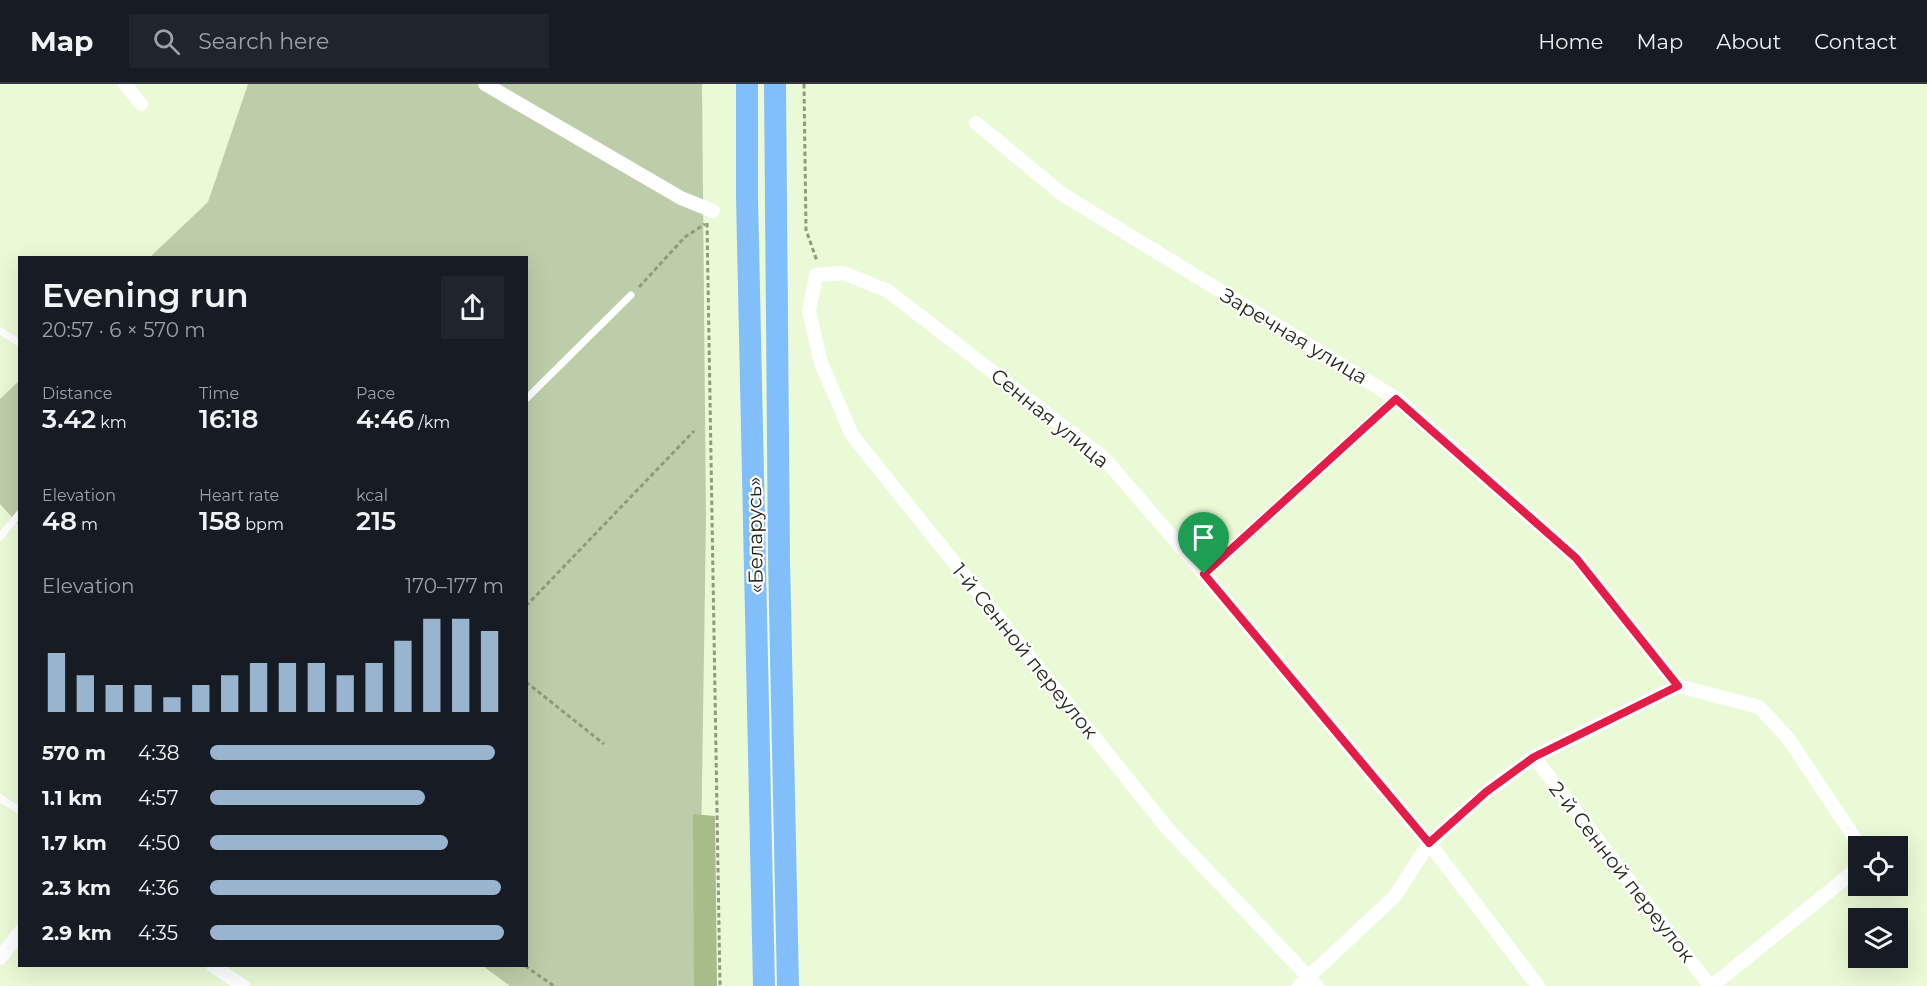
<!DOCTYPE html>
<meta charset="utf-8">
<style>
:root{--surface:#171b24;--page:#20242c;--text:#f1f3f6;--muted:#9ea1a6;--line:#363941;--accent:#98b4ce}
body{margin:0;font-family:Montserrat,sans-serif;background:var(--page);color:var(--text);height:100vh;display:flex;flex-direction:column;font-size:22px;white-space:nowrap}
*{box-sizing:border-box;margin:0}
p{font-size:20px;color:var(--muted)}
.icon{flex:none;width:33px;height:33px;fill:none;stroke:currentColor;stroke-width:2;stroke-linecap:round;stroke-linejoin:round}
.map{position:relative;flex:1;overflow:hidden}
.panel{position:absolute;left:18px;top:172px;width:510px;height:711px;display:flex;flex-direction:column;background:var(--surface);border-radius:0px;box-shadow:0 6px 24px #0002}
.panel>*{flex:none}
.tools{position:absolute;left:1848px;top:752px;display:grid;gap:12px}
.tools a{display:grid;place-items:center;width:60px;height:60px;border-radius:0px;background:var(--surface);box-shadow:0 6px 24px #0002;font-size:30px}
.pin{position:absolute;display:grid;place-items:center;width:51px;height:51px;color:#fff;margin:-62px -26px;border-radius:50% 50% 50% 0;rotate:-45deg;box-shadow:0 0 6px #0007}
.pin .icon{rotate:45deg}
.round{display:grid;place-items:center;flex:none;width:63px;height:63px;border-radius:0px;background:var(--page)}
.summary{display:flex;align-items:center;justify-content:space-between;height:102px;padding:0 24px}
h1{font-size:33px;font-weight:600;line-height:45px}
.stats{display:grid;grid-template-columns:repeat(3,1fr);gap:9px;height:102px;padding:6px 24px}
.stats div{display:grid;align-content:center}
.stats b{font-size:26px;font-weight:600}
.stats small{font-size:16px;font-weight:400}
.stats p{font-size:16px}
.chart{height:168px;padding:12px 24px}
.chart p{display:flex;justify-content:space-between}
.chart svg{width:100%;height:108px;margin-top:6px;stroke:var(--accent);stroke-width:6}
ul{padding:0 24px;list-style:none;font-size:20px}
li{display:grid;grid-template-columns:96px 72px 1fr;align-items:center;height:45px}
li i{height:15px;border-radius:8px;background:var(--accent)}
header{display:flex;align-items:center;gap:36px;box-sizing:border-box;height:84px;padding:0 30px;background:var(--surface);border-bottom:2px solid var(--line)}
header strong{font-size:28px}
nav{display:flex;gap:33px;margin-inline-start:auto;font-size:21px}
.search{width:420px;height:54px;background:var(--page);display:flex;align-items:center;gap:15px;box-sizing:border-box;padding:0 21px;border-radius:0px;color:var(--muted);font-size:22px}
.map>svg:first-child{display:block}
</style>
<header>
<strong>Map</strong>
<div class="search"><svg class="icon" aria-label="search" viewBox="0 0 24 24"><circle cx="10" cy="10" r="6"/><path d="M15 15l6 6"/></svg>Search here</div>
<nav><a>Home</a><a>Map</a><a>About</a><a>Contact</a></nav>
</header>
<div class="map">
<svg width="1927" height="902" viewBox="0 0 1927 902">
<rect width="100%" height="100%" fill="#eafad7"/>
<g fill="#bdcda9">
<path d="M248,0H702L706,434L699,902H510L483,882H526V174H149L208,118Z"/>
<path d="M19,297V441L0,420V315Z"/>
</g>
<path fill="#a6bd89" d="M693,730L715,732L717,902H694Z"/>
<g fill="none" stroke-linecap="round" stroke-linejoin="round">
<g stroke="#8f9a81" stroke-width="3" stroke-dasharray="4.5 3" stroke-linecap="butt">
<path d="M804,0L806,146L817,177"/>
<path d="M707,139L720,902"/>
<path d="M639,203L685,153L705,140"/>
<path d="M526,522L694,347"/>
<path d="M526,598L604,660"/>
<path d="M525,882L554,902"/>
</g>
<g stroke="#fff" stroke-width="7">
<path d="M0,247L20,259"/>
<path d="M526,315L631,211"/>
<path d="M0,453L20,429"/>
<path d="M1204,490L1397,315"/>
<path d="M0,714L20,727"/>
</g>
<g stroke="#fff" stroke-width="14">
<path d="M125,0L141,20"/>
<path d="M485,0L681,114L713,127"/>
<path d="M976,39L1062,110L1397,315L1576,474L1678,602L1759,623L1788,654L1860,762"/>
<path d="M1534,673L1710,902"/>
<path d="M0,874L20,848"/>
<path d="M213,882L243,902"/>
<path d="M1299,902L1395,812L1429,759L1486,708L1534,673L1678,602"/>
<path d="M1317,902L1167,744L852,351L821,279L809,227L816,191L843,189L888,207L1104,374L1204,490L1429,759L1538,902"/>
<path d="M1712,902L1858,784"/>
</g>
<g stroke="#82befa" stroke-width="22">
<path d="M747,0V113L764,902"/>
<path d="M775,0L779,474L788,902"/>
</g>
</g>
<g fill="none" stroke-linecap="round" stroke-linejoin="round">
<defs>
<path id="route" d="M1396,315L1576,474L1678,602L1534,673L1486,708L1429,759L1204,490Z"/>
</defs>
<use href="#route" stroke="#fff" stroke-width="12"/>
<use href="#route" stroke="#e11d48" stroke-width="8"/>
</g>
<g text-anchor="middle" stroke-width="4.5" stroke-linejoin="round" paint-order="stroke">
<g font-size="20" fill="#23281b" stroke="#fff">
<text transform="translate(1294 252) rotate(31)" y="7">Заречная улица</text>
<text transform="translate(1050 334) rotate(39)" y="7">Сенная улица</text>
<text transform="translate(755 451) rotate(-91)" y="7">«Беларусь»</text>
<text transform="translate(1025 567) rotate(51)" y="7">1-й Сенной переулок</text>
<text transform="translate(1622 788) rotate(52)" y="7">2-й Сенной переулок</text>
</g>
</g>
</svg>
<div class="tools">
<a><svg class="icon" aria-label="locate" viewBox="0 0 24 24"><circle cx="12" cy="12" r="6"/><path d="M12 2v4M12 18v4M2 12h4M18 12h4"/></svg></a>
<a><svg class="icon" aria-label="layers" viewBox="0 0 24 24"><path d="M12 4l9 5-9 5-9-5zM3 14l9 5 9-5"/></svg></a>
</div>
<div class="pin" style="left:1204px;top:490px;background:#1e9e55"><svg class="icon" aria-label="arrive" viewBox="0 0 24 24"><path d="M6 21V4h12l-3 4 3 4H6"/></svg></div>
<section class="panel">
<div class="summary"><div><h1>Evening run</h1><p>20:57 · 6 × 570 m</p></div><a class="round"><svg class="icon" aria-label="share" viewBox="0 0 24 24"><path d="M12 15V3M7 8l5-5 5 5M5 13v7h14v-7"/></svg></a></div>
<div class="stats">
<div><p>Distance</p><b>3.42<small> km</small></b></div>
<div><p>Time</p><b>16:18</b></div>
<div><p>Pace</p><b>4:46<small> /km</small></b></div>
</div>
<div class="stats">
<div><p>Elevation</p><b>48<small> m</small></b></div>
<div><p>Heart rate</p><b>158<small> bpm</small></b></div>
<div><p>kcal</p><b>215</b></div>
</div>
<div class="chart"><p><span>Elevation</span>170–177 m</p>
<svg viewBox="0 0 160 44" preserveAspectRatio="none"><path d="M5 44V20M15 44V29M25 44V33M35 44V33M45 44V38M55 44V33M65 44V29M75 44V24M85 44V24M95 44V24M105 44V29M115 44V24M125 44V15M135 44V6M145 44V6M155 44V11"/></svg>
</div>
<ul>
<li><b>570 m</b>4:38<i style="width:97%"></i></li>
<li><b>1.1 km</b>4:57<i style="width:73%"></i></li>
<li><b>1.7 km</b>4:50<i style="width:81%"></i></li>
<li><b>2.3 km</b>4:36<i style="width:99%"></i></li>
<li><b>2.9 km</b>4:35<i style="width:100%"></i></li>
</ul>
</section>
</div>
